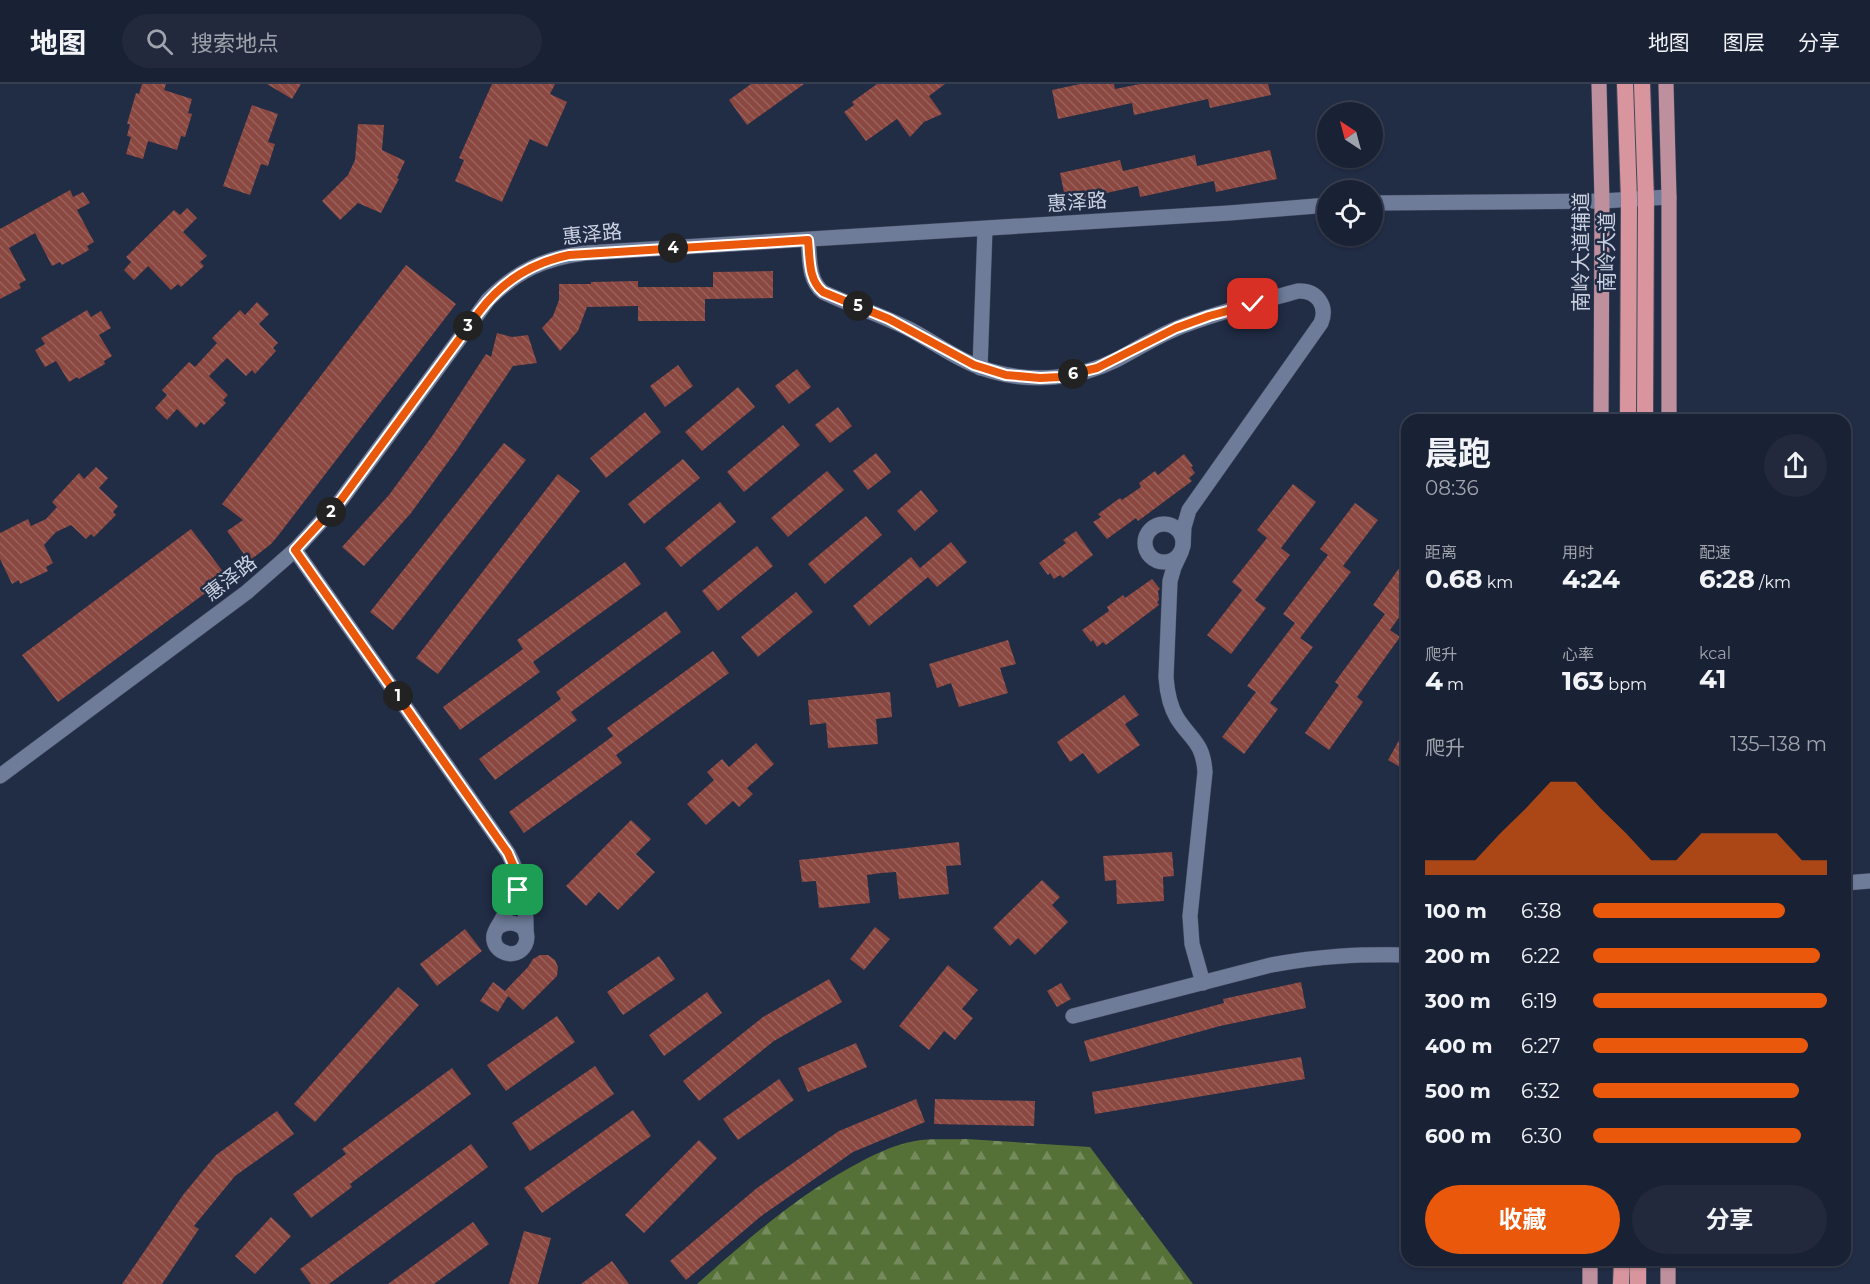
<!DOCTYPE html>
<html lang="zh">
<meta charset="utf-8">
<style>
:root{--surface:#192134;--page:#22293c;--text:#f1f3f6;--muted:#9fa3ac;--line:#373e4f;--accent:#ea580c}
body{margin:0;font-family:Montserrat,"Noto Sans SC",sans-serif;background:var(--page);color:var(--text);height:100vh;display:flex;flex-direction:column;font-size:22px;white-space:nowrap}
*{box-sizing:border-box;margin:0}
p{font-size:20px;color:var(--muted)}
.icon{flex:none;width:33px;height:33px;fill:none;stroke:currentColor;stroke-width:2;stroke-linecap:round;stroke-linejoin:round}
.map{position:relative;flex:1;overflow:hidden}
.panel{position:absolute;left:1401px;top:330px;width:450px;height:852px;display:flex;flex-direction:column;background:var(--surface);border-radius:18px;box-shadow:0 2px 4px #0004,0 0 0 2px var(--line)}
.panel>*{flex:none}
.needle{width:39px;rotate:324deg}
.tools{position:absolute;left:1317px;top:18px;display:grid;gap:12px}
.tools a{display:grid;place-items:center;width:66px;height:66px;border-radius:50%;background:var(--surface);box-shadow:0 2px 4px #0004,0 0 0 2px var(--line);font-size:30px}
.pin{position:absolute;display:grid;place-items:center;width:51px;height:51px;color:#fff;margin:-26px;border-radius:12px;box-shadow:0 3px 9px #0006}
.km{position:absolute;width:30px;height:30px;margin:-15px;border-radius:50%;background:#222;color:#fff;font-size:16px;line-height:30px;text-align:center}
.round{display:grid;place-items:center;flex:none;width:63px;height:63px;border-radius:32px;background:var(--page)}
.head{display:flex;align-items:center;justify-content:space-between;height:102px;padding:0 24px}
h1{font-size:33px;font-weight:700;line-height:45px}
.metrics{display:grid;grid-template-columns:repeat(3,1fr);gap:9px;height:102px;padding:6px 24px}
.metrics div{display:grid;align-content:center}
.metrics b{font-size:26px;font-weight:700}
.metrics small{font-size:16px;font-weight:400}
.metrics p{font-size:16px}
.chart{height:168px;padding:12px 24px}
.chart p{display:flex;justify-content:space-between}
.chart svg{width:100%;height:108px;margin-top:6px;fill:var(--accent);opacity:.7}
.action{display:flex;gap:12px;margin-top:auto;padding:12px 24px}
.action a{flex:1;height:69px;border-radius:36px;background:var(--accent);color:#fff;font-size:24px;font-weight:700;line-height:69px;text-align:center}
.action a+a{background:var(--page);color:var(--text)}
ul{padding:0 24px;list-style:none;font-size:20px}
li{display:grid;grid-template-columns:96px 72px 1fr;align-items:center;height:45px}
li i{height:15px;border-radius:8px;background:var(--accent)}
header{display:flex;align-items:center;gap:36px;box-sizing:border-box;height:84px;padding:0 30px;background:var(--surface);border-bottom:2px solid var(--line)}
header strong{font-size:28px}
nav{display:flex;gap:33px;margin-inline-start:auto;font-size:21px}
.search{width:420px;height:54px;background:var(--page);display:flex;align-items:center;gap:15px;box-sizing:border-box;padding:0 21px;border-radius:33px;color:var(--muted);font-size:22px}
.map>svg:first-child{display:block}
</style>
<header>
<strong>地图</strong>
<div class="search"><svg class="icon" aria-label="search" viewBox="0 0 24 24"><circle cx="10" cy="10" r="6"/><path d="M15 15l6 6"/></svg>搜索地点</div>
<nav><a>地图</a><a>图层</a><a>分享</a></nav>
</header>
<div class="map">
<svg width="1870" height="1200" viewBox="0 0 1870 1200">
<defs>
<pattern id="forest-firs" width="22" height="20" patternUnits="userSpaceOnUse" patternTransform="scale(1.5)"><rect width="22" height="20" fill="#567137"/><path d="M5 1l3.5 6h-7zM16 11l3.5 6h-7z" fill="#758b5d"/></pattern>
<pattern id="building-back-hatch" width="6" height="6" patternUnits="userSpaceOnUse" patternTransform="scale(1.5)"><rect width="6" height="6" fill="#8a4841"/><path d="M-1 5l2 2M0 0l6 6M5-1l2 2" fill="none" stroke="#99615c"/></pattern>
</defs>
<rect width="100%" height="100%" fill="#212c45"/>
<path fill="url(#forest-firs)" d="M966,1055L1090,1063L1193,1200H697C746,1157 794,1114 851,1083C871,1072 892,1061 915,1057C931,1054 949,1056 966,1055Z"/>
<g fill="url(#building-back-hatch)">
<path d="M142,0H166L164,6L192,15L188,29L192,30L185,53L181,52L177,66L148,57L143,75L126,70L131,53L127,52L130,40H127L136,9L139,10Z"/>
<path d="M267,0H301L292,15Z"/>
<path d="M492,0H555L550,10L567,18L547,63L530,55L502,118L455,97L464,76L459,74Z"/>
<path d="M751,0H804L747,41L729,16Z"/>
<path d="M877,0H945L929,12L942,30L924,38L910,53L897,35L866,57L844,28L854,21L852,18Z"/>
<path d="M1080,0H1114L1115,5L1140,0H1268L1271,11L1210,24L1208,15L1134,31L1132,19L1058,35L1052,6Z"/>
<path d="M252,21L278,30L268,58L275,60L268,82L261,80L250,111L223,102Z"/>
<path d="M358,40L384,41L382,66L405,77L397,94L399,95L381,129L358,119L340,136L322,117L348,91L355,76Z"/>
<path d="M1270,66L1277,95L1216,108L1214,97L1140,113L1138,102L1066,118L1060,89L1120,76L1123,87L1195,71L1197,82Z"/>
<path d="M70,106L73,113L83,108L90,119L77,126L94,158L87,162L89,166L62,181L60,178L52,182L35,149L9,164L26,196L19,200L21,204L0,215V145Z"/>
<path d="M187,124L197,134L183,148L207,172L200,178L204,182L181,203L178,200L171,206L148,182L134,196L124,186L131,178L126,173L174,126L180,131Z"/>
<path d="M406,181L456,220L277,453L271,460L249,477L227,447L243,436L222,420Z"/>
<path d="M773,187V214L705,215V237H638V222L587,223L578,247L560,267L542,244L553,232L559,216V200H591V198L638,197V203H713V188Z"/>
<path d="M257,218L269,230L259,240L278,259L273,264L276,267L255,290L252,286L246,292L227,274L209,292L228,311L223,316L226,319L204,341L201,338L196,344L177,325L167,336L155,324L167,311L162,306L189,278L195,283L217,259L212,254L240,226L245,231Z"/>
<path d="M87,226L91,233L101,227L111,244L99,251L112,272L104,277L105,280L79,295L77,293L69,298L56,277L45,283L35,266L45,260L41,254Z"/>
<path d="M497,249L512,253L528,251L537,279L513,282L456,367L411,429L364,482L342,463L389,411L433,351L486,270L491,273Z"/>
<path d="M678,281L693,302L665,323L650,302Z"/>
<path d="M797,285L811,303L789,320L775,302Z"/>
<path d="M738,303L755,323L702,367L685,348Z"/>
<path d="M838,323L852,342L830,359L815,341Z"/>
<path d="M645,328L661,348L606,394L590,374Z"/>
<path d="M783,341L800,361L744,408L727,388Z"/>
<path d="M504,359L526,376L393,546L370,528Z"/>
<path d="M876,369L891,388L868,406L853,387Z"/>
<path d="M1184,370L1193,382L1191,383L1195,389L1189,394L1192,397L1138,437L1136,434L1107,455L1093,438L1101,433L1098,430L1120,414L1122,416L1141,403L1139,399L1155,387L1158,391Z"/>
<path d="M683,375L700,394L644,440L628,420Z"/>
<path d="M96,383L108,394L99,404L118,422L113,428L116,431L94,453L91,450L86,455L71,441L56,448L44,461L53,479L46,483L48,487L20,500L19,496L12,500L0,475V449L28,435L31,442L46,435L57,423L52,418L79,389L84,395Z"/>
<path d="M827,387L844,406L788,453L771,434Z"/>
<path d="M558,390L580,407L438,590L416,574Z"/>
<path d="M1293,400L1316,418L1281,464L1290,471L1255,516L1266,524L1231,570L1207,551L1242,506L1232,498L1267,454L1257,446Z"/>
<path d="M921,406L938,427L915,447L897,427Z"/>
<path d="M720,418L736,438L681,483L665,464Z"/>
<path d="M1355,419L1378,436L1343,482L1351,488L1300,554L1313,563L1270,619L1278,625L1244,670L1222,653L1256,608L1247,602L1295,539L1283,530L1328,471L1320,465Z"/>
<path d="M866,432L882,451L825,500L808,480Z"/>
<path d="M191,445L227,493L58,618L22,571Z"/>
<path d="M1076,447L1093,471L1063,494L1060,491L1054,495L1050,489L1048,491L1039,479L1066,459L1063,456Z"/>
<path d="M951,458L967,478L937,503L928,493L869,542L853,522L911,473L920,484Z"/>
<path d="M757,462L773,482L718,527L702,507Z"/>
<path d="M1407,473V522L1390,546L1400,553L1357,613L1363,618L1329,666L1305,649L1339,601L1335,598L1385,530L1373,521Z"/>
<path d="M625,478L641,500L533,578L540,588L460,646L443,623L523,565L517,556Z"/>
<path d="M1152,495L1160,505L1158,507L1159,516L1157,518L1159,521L1106,561L1103,558L1097,563L1093,556L1091,558L1082,546L1109,527L1107,523L1123,511L1125,514Z"/>
<path d="M796,508L813,528L758,573L741,553Z"/>
<path d="M666,527L681,548L571,628L577,636L495,696L479,675L561,615L556,608Z"/>
<path d="M1008,556L1016,580L1000,584L1008,609L959,623L951,599L937,604L929,580Z"/>
<path d="M713,567L729,589L616,671L622,679L524,749L509,728L613,652L607,644Z"/>
<path d="M890,608L892,633L876,635L878,660L828,664L826,639L810,641L808,616Z"/>
<path d="M1124,611L1139,631L1125,640L1140,661L1098,690L1083,669L1070,678L1057,658Z"/>
<path d="M1407,642V687L1388,676Z"/>
<path d="M756,659L774,680L747,704L753,710L739,723L733,717L706,741L687,720L714,696L707,688L722,675L729,683Z"/>
<path d="M631,736L651,755L636,770L655,788L618,826L599,808L586,822L566,802Z"/>
<path d="M959,758L961,781L946,782L949,810L899,815L896,788L881,789L867,791L870,819L819,824L816,797L802,798L799,776Z"/>
<path d="M1172,768L1174,792L1163,793L1164,817L1117,820L1116,796L1105,797L1103,772Z"/>
<path d="M1042,796L1060,813L1052,821L1068,838L1035,871L1018,854L1010,862L993,844Z"/>
<path d="M875,843L890,855L864,886L850,875Z"/>
<path d="M465,845L482,867L437,902L420,880Z"/>
<path d="M540,871H548L555,876L558,883L557,892L523,926L508,912L498,928L480,917L493,898L505,907L528,883L533,875Z"/>
<path d="M659,872L675,895L623,931L607,908Z"/>
<path d="M948,881L978,906L962,925L973,934L955,956L944,947L929,966L899,942Z"/>
<path d="M829,895L842,918L774,957L699,1017L683,997L763,933Z"/>
<path d="M1301,898L1306,924L1220,942L1090,978L1084,957L1224,919L1223,915Z"/>
<path d="M1061,899L1071,915L1057,923L1047,907Z"/>
<path d="M398,903L419,921L315,1038L294,1020Z"/>
<path d="M707,908L722,929L664,972L649,951Z"/>
<path d="M557,932L575,958L506,1007L487,981Z"/>
<path d="M856,959L867,983L808,1008L798,984Z"/>
<path d="M1301,973L1305,995L1095,1030L1092,1008Z"/>
<path d="M595,982L614,1010L530,1067L512,1039Z"/>
<path d="M452,984L471,1010L350,1100L352,1103L311,1134L293,1110L346,1070L342,1065Z"/>
<path d="M779,995L794,1016L738,1056L723,1035Z"/>
<path d="M916,1015L925,1038L853,1068L760,1133L686,1196L670,1177L757,1104L839,1047Z"/>
<path d="M935,1015L1035,1017L1034,1042L934,1040Z"/>
<path d="M633,1026L651,1052L542,1129L524,1104Z"/>
<path d="M277,1027L294,1050L235,1092L194,1142L199,1145L162,1200H122L183,1111L216,1071Z"/>
<path d="M699,1056L717,1074L644,1149L625,1131Z"/>
<path d="M471,1060L488,1083L329,1200H311L300,1185Z"/>
<path d="M271,1133L291,1152L255,1190L235,1172Z"/>
<path d="M473,1138L489,1160L434,1200H388Z"/>
<path d="M524,1147L551,1154L538,1200H509Z"/>
<path d="M612,1177L629,1200H581Z"/>
</g>
<g fill="none" stroke-linecap="round" stroke-linejoin="round">
<defs>
<g id="minor">
<path d="M808,156C810,174 808,196 823,208C852,222 882,231 911,246C937,260 962,279 991,287C1032,299 1078,295 1116,276C1137,265 1157,252 1180,243C1218,228 1259,218 1298,207C1317,206 1328,222 1321,239L1189,426L1184,443L1183,462"/>
<path d="M980,284L985,145"/>
<circle cx="1164" cy="459" r="19"/>
<path d="M295,466L508,769C522,795 527,822 526,851"/>
<path d="M1181,468L1174,483L1170,497L1166,593C1167,607 1169,621 1177,634C1191,656 1203,658 1205,688L1190,832L1192,860L1203,899"/>
<path d="M498,843C514,833 533,844 525,861C517,877 491,869 494,851C495,847 498,842 500,839C507,825 516,812 520,797"/>
<path d="M1073,932L1271,881C1320,872 1358,870 1407,871"/>
</g>
<g id="tertiary">
<path d="M1372,119L1602,117L1669,113"/>
<path d="M0,692L247,508L295,466L341,416L488,216C517,187 544,174 586,169L1229,129L1328,121"/>
<path d="M1845,799L1870,797"/>
</g>
<g id="primary">
<path d="M1599,0L1602,117L1601,336"/>
<path d="M1666,0L1669,113V336"/>
<path d="M1590,1200V1176"/>
<path d="M1668,1200V1176"/>
</g>
<g id="trunk">
<path d="M1625,0L1629,116L1628,336"/>
<path d="M1642,0L1646,115L1645,336"/>
<path d="M1621,1200L1622,1176"/>
<path d="M1638,1200V1176"/>
</g>
</defs>
<use href="#minor" stroke="#40485e" stroke-width="16"/>
<use href="#tertiary" stroke="#40485e" stroke-width="16"/>
<use href="#primary" stroke="#40485e" stroke-width="16"/>
<use href="#trunk" stroke="#40485e" stroke-width="18"/>
<use href="#minor" stroke="#6e7c9a" stroke-width="15"/>
<use href="#tertiary" stroke="#6e7c9a" stroke-width="15"/>
<use href="#primary" stroke="#be8f9c" stroke-width="15"/>
<use href="#trunk" stroke="#d8959d" stroke-width="16"/>
</g>
<g fill="none" stroke-linecap="round" stroke-linejoin="round">
<defs>
<path id="route" d="M518,806L520,797L508,769L295,466L341,416L479,228C502,197 531,179 569,171L808,156C810,174 808,196 823,208L889,235L974,281L1006,291L1040,294L1060,293L1097,284L1176,244L1209,232L1253,220"/>
</defs>
<use href="#route" stroke="#fff" stroke-width="12"/>
<use href="#route" stroke="#ea580c" stroke-width="8"/>
</g>
<g text-anchor="middle" stroke-width="5" stroke-linejoin="round" paint-order="stroke">
<g font-size="20" fill="#cad1e2" stroke="#212c45">
<text transform="translate(1077 118) rotate(-4)" y="7">惠泽路</text>
<text transform="translate(592 150) rotate(-6)" y="7">惠泽路</text>
<text transform="translate(1581 168) rotate(-90)" y="7">南岭大道辅道</text>
<text transform="translate(1607 168) rotate(-90)" y="7">南岭大道</text>
<text transform="translate(230 494) rotate(-38)" y="7">惠泽路</text>
</g>
</g>
</svg>
<div class="tools">
<a><svg class="needle" viewBox="-14 -14 28 28"><path d="M0-13l5 13h-10z" fill="#e53935"/><path d="M0 13l5-13h-10z" fill="#9fa3ac"/></svg></a>
<a><svg class="icon" aria-label="locate" viewBox="0 0 24 24"><circle cx="12" cy="12" r="6"/><path d="M12 2v4M12 18v4M2 12h4M18 12h4"/></svg></a>
</div>
<div class="pin" style="left:518px;top:806px;background:#1e9e55"><svg class="icon" aria-label="arrive" viewBox="0 0 24 24"><path d="M6 21V4h12l-3 4 3 4H6"/></svg></div>
<div class="pin" style="left:1253px;top:220px;background:#d93025"><svg class="icon" aria-label="check" viewBox="0 0 24 24"><path d="M5 12l5 5 9-10"/></svg></div>
<b class="km" style="left:398px;top:612px">1</b>
<b class="km" style="left:331px;top:428px">2</b>
<b class="km" style="left:468px;top:242px">3</b>
<b class="km" style="left:673px;top:164px">4</b>
<b class="km" style="left:858px;top:222px">5</b>
<b class="km" style="left:1073px;top:290px">6</b>
<section class="panel">
<div class="head"><div><h1>晨跑</h1><p>08:36</p></div><a class="round"><svg class="icon" aria-label="share" viewBox="0 0 24 24"><path d="M12 15V3M7 8l5-5 5 5M5 13v7h14v-7"/></svg></a></div>
<div class="metrics">
<div><p>距离</p><b>0.68<small> km</small></b></div>
<div><p>用时</p><b>4:24</b></div>
<div><p>配速</p><b>6:28<small> /km</small></b></div>
</div>
<div class="metrics">
<div><p>爬升</p><b>4<small> m</small></b></div>
<div><p>心率</p><b>163<small> bpm</small></b></div>
<div><p>kcal</p><b>41</b></div>
</div>
<div class="chart"><p><span>爬升</span>135–138 m</p>
<svg viewBox="0 0 160 44" preserveAspectRatio="none"><path d="M0 44V38L10 38L20 38L30 27L40 17L50 6L60 6L70 17L80 27L90 38L100 38L110 27L120 27L130 27L140 27L150 38L160 38V44z"/></svg>
</div>
<ul>
<li><b>100 m</b>6:38<i style="width:82%"></i></li>
<li><b>200 m</b>6:22<i style="width:97%"></i></li>
<li><b>300 m</b>6:19<i style="width:100%"></i></li>
<li><b>400 m</b>6:27<i style="width:92%"></i></li>
<li><b>500 m</b>6:32<i style="width:88%"></i></li>
<li><b>600 m</b>6:30<i style="width:89%"></i></li>
</ul>
<div class="action"><a>收藏</a><a>分享</a></div>
</section>
</div>
